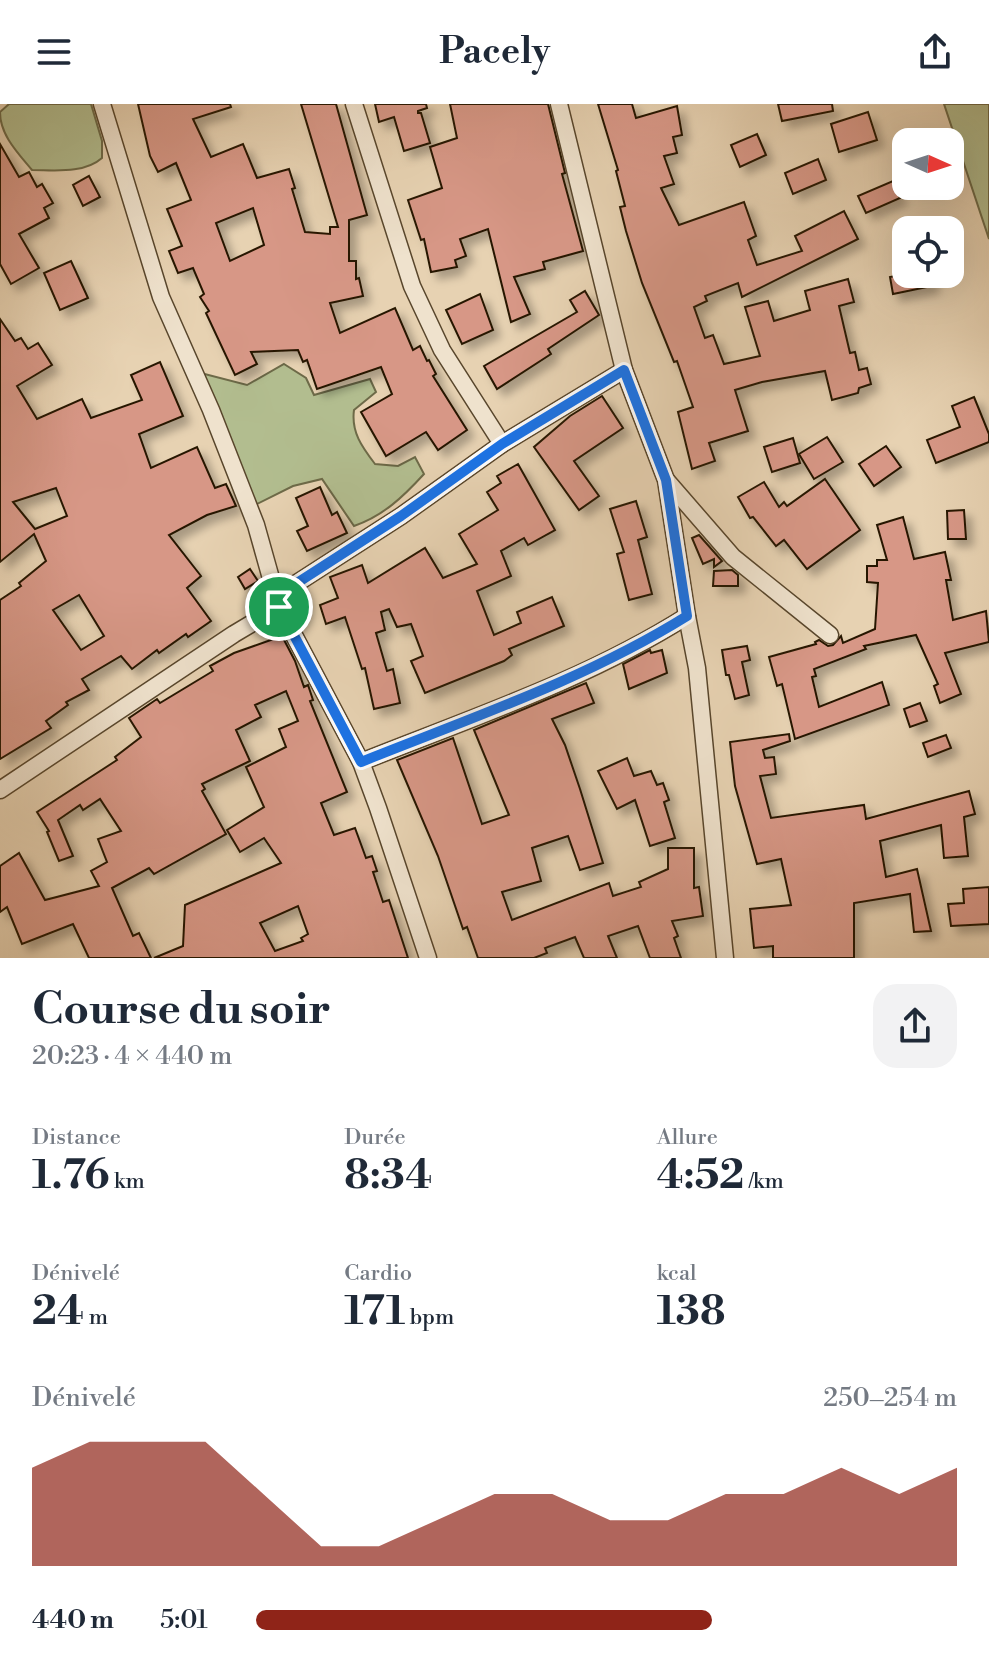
<!DOCTYPE html>
<html lang="fr">
<meta charset="utf-8">
<style>
:root{--surface:#fff;--page:#f2f2f3;--text:#1f2937;--muted:#747a83;--accent:#8f2418}
body{margin:0;font-family:"Libre Bodoni",serif;background:var(--page);color:var(--text);height:100vh;display:flex;flex-direction:column;font-size:30px;white-space:nowrap}
*{box-sizing:border-box;margin:0}
p{font-size:26px;color:var(--muted)}
.icon{flex:none;width:44px;height:44px;fill:none;stroke:currentColor;stroke-width:2;stroke-linecap:round;stroke-linejoin:round}
.map{position:relative;height:854px;overflow:hidden}
.sheet{display:flex;flex-direction:column;background:var(--surface);flex:1}
.sheet>*{flex:none}
.needle{width:52px;rotate:93deg}
.fabs{position:absolute;left:892px;top:24px;display:grid;gap:16px}
.fabs a{display:grid;place-items:center;width:72px;height:72px;border-radius:16px;background:var(--surface);box-shadow:0 8px 32px #0002;font-size:40px}
.pin{position:absolute;display:grid;place-items:center;width:68px;height:68px;color:#fff;margin:-34px;border:4px solid #fff;border-radius:50%;box-shadow:0 2px 8px #0007}
.round{display:grid;place-items:center;flex:none;width:84px;height:84px;border-radius:24px;background:var(--page)}
.overview{display:flex;align-items:center;justify-content:space-between;height:136px;padding:0 32px}
h1{font-size:44px;font-weight:700;line-height:60px}
.stats{display:grid;grid-template-columns:repeat(3,1fr);gap:12px;height:136px;padding:8px 32px}
.stats div{display:grid;align-content:center}
.stats b{font-size:40px;font-weight:700}
.stats small{font-size:22px;font-weight:400}
.stats p{font-size:22px}
.chart{height:224px;padding:16px 32px}
.chart p{display:flex;justify-content:space-between}
.chart svg{width:100%;height:144px;margin-top:8px;fill:var(--accent);opacity:.7}
ul{padding:0 32px;list-style:none;font-size:26px}
li{display:grid;grid-template-columns:128px 96px 1fr;align-items:center;height:60px}
li i{height:20px;border-radius:10px;background:var(--accent)}
header{display:flex;justify-content:space-between;align-items:center;height:104px;padding:0 32px;background:var(--surface);font-size:36px;font-weight:700}
.map>svg:first-child{display:block}
</style>
<header><svg class="icon" aria-label="menu" viewBox="0 0 24 24"><path d="M4 6h16M4 12h16M4 18h16"/></svg>Pacely<svg class="icon" aria-label="share" viewBox="0 0 24 24"><path d="M12 15V3M7 8l5-5 5 5M5 13v7h14v-7"/></svg></header>
<div class="map">
<svg width="989" height="854" viewBox="0 0 989 854">
<defs>
<filter id="shadow"><feDropShadow dx="7" dy="7" stdDeviation="4" flood-color="#0004"/></filter>
</defs>
<rect width="100%" height="100%" fill="#e7d2b2"/>
<filter id="stains"><feTurbulence type="fractalNoise" baseFrequency=".0025" numOctaves="4"/><feColorMatrix values="0 0 0 0 .2 0 0 0 0 .09 0 0 0 0 .02 0 0 0 .5 -.17"/></filter>
<radialGradient id="worn" r=".72"><stop offset=".6" stop-color="#630" stop-opacity="0"/><stop offset="1" stop-color="#630" stop-opacity=".3"/></radialGradient>
<g fill="#b2bd8f" stroke="#6d6a48" stroke-width="2">
<path d="M9,0H91L102,37V54C84,70 54,66 32,66C18,49 0,31 0,8Z"/>
<path d="M944,0H989V135Z"/>
<path d="M284,260L306,274L314,291L370,275L376,288L354,306C351,328 362,343 375,360L398,362L415,353L424,370C403,393 383,412 354,422L322,375L293,382L249,404L193,267L247,281Z"/>
</g>
<g fill="#d79786" stroke="#281700" stroke-width="2" fill-rule="evenodd" filter="url(#shadow)">
<path d="M138,0H230L231,3L193,15L211,53L243,40L257,74L289,65L295,84L292,85L305,128L330,130V123H338L301,0H336L367,111L349,116V157H356V175L359,174L363,192L330,199L340,229L395,204L413,246L420,242L427,257L429,256L436,270L433,272L467,326L438,346L426,328L386,352L361,308L392,290L381,263L317,285L307,256L303,258L298,246L251,248L257,260L235,271L206,209L209,207L200,193L204,190L193,164L178,169L169,147L182,142L167,105L191,96L176,59L158,68L150,52ZM253,104L264,141L230,157L216,119Z"/>
<path d="M375,0H426L427,4L418,7V9H421L430,39L404,47L394,13L379,18Z"/>
<path d="M450,0H548L565,69L562,70L583,147L543,158L545,165L514,173L530,210L511,218L488,125L460,135L466,152L455,156L457,163L431,168L424,135L421,136L408,96L442,84L430,43L457,34Z"/>
<path d="M598,0H632L636,14L677,2L682,31L673,33L677,49L664,52L674,80L661,84L679,121L744,98L756,132L748,136L757,161L802,147L795,132L844,107L858,135L742,193L738,179L705,192L707,197L694,203L705,234L713,231L724,260L760,252L745,203L768,197L774,217L810,206L805,187L848,175L854,198L839,202L850,249L855,248L859,266L867,264L871,280L859,284L858,289L832,296L825,267L762,278L735,286L748,327L709,339L715,357L692,365L678,308L693,303L677,257L674,258L642,179L626,127L620,103L625,102L616,67L618,66Z"/>
<path d="M778,0H832L833,7L782,17Z"/>
<path d="M868,8L877,36L839,48L831,20Z"/>
<path d="M757,30L766,51L740,63L731,41Z"/>
<path d="M0,40L19,73L29,68L37,83L42,80L53,99L44,104L49,114L19,130L39,164L11,180L0,160Z"/>
<path d="M818,55L826,76L793,90L785,69Z"/>
<path d="M89,72L100,93L83,102L73,81Z"/>
<path d="M893,77L900,94L866,109L858,92Z"/>
<path d="M71,157L88,194L60,206L44,169Z"/>
<path d="M905,170H930L932,182L893,190L890,173Z"/>
<path d="M585,187L599,211L548,245L551,250L497,285L484,262L577,208L570,196Z"/>
<path d="M480,190L493,226L462,240L446,206Z"/>
<path d="M0,215L15,237L21,234L28,245L38,239L52,261L17,282L37,315L82,295L91,314L142,296L131,271L160,258L183,312L139,330L151,364L197,343L215,384L226,380L236,402L207,411L169,431L201,472L187,484L211,517L188,533L186,530L159,549L157,546L132,565L121,552L82,575L89,586L66,598L68,601L46,617L51,624L0,655V496L21,482L19,479L46,457L34,430L0,458ZM56,384L67,412L35,425L13,398ZM79,491L104,532L81,546L53,506Z"/>
<path d="M602,292L623,324L574,357L599,392L579,406L534,343L570,312Z"/>
<path d="M974,293L989,330V338L936,359L927,336L960,323L952,302Z"/>
<path d="M827,333L843,358L814,375L799,350Z"/>
<path d="M793,334L800,359L772,368L764,343Z"/>
<path d="M886,342L901,363L874,382L859,360Z"/>
<path d="M518,360L555,426L528,441L524,434L501,447L511,472L477,487L494,531L521,519L517,508L552,493L564,522L509,545L512,551L504,557L425,589L411,557L423,552L411,520L397,523L389,505L381,508L385,526L376,529L387,567L393,565L400,599L374,605L365,564L362,565L345,513L326,520L320,501L338,494L330,473L362,461L368,479L425,444L443,474L477,460L459,430L498,406L487,388L501,379L497,372Z"/>
<path d="M825,375L860,426L807,465L784,436L776,442L753,413L750,414L738,393L764,378L779,403L784,398L787,402Z"/>
<path d="M320,383L332,411L337,408L347,429L307,447L297,427L308,422L296,394Z"/>
<path d="M636,397L647,433L638,436L652,490L629,496L617,450L624,448L610,405Z"/>
<path d="M964,406L966,435H948L947,407Z"/>
<path d="M903,413L914,455L945,448L951,476H946L953,516L986,507L989,538L945,549L961,590L940,599L934,582L938,580L916,531L864,542L866,545L814,565L816,572L812,573L819,603L882,578L889,601L795,635L782,580L777,582L769,553L816,540L815,538L819,536L828,542L833,541L841,532L843,539L875,525L878,479L867,478V462H877V456H887L877,421Z"/>
<path d="M699,431L722,457L714,463V455L703,460L692,434Z"/>
<path d="M250,465L258,477L245,485L238,473Z"/>
<path d="M732,466L738,471V482H713L714,467Z"/>
<path d="M282,532L295,557L304,583L308,581L313,596L310,597L347,688L321,699L334,731L355,724L366,754L372,752L377,767L373,768L383,798L389,796L408,854H154L183,842L185,801L281,759L264,734L240,748L227,726L264,703L246,663L286,643L279,625L298,617L286,587L255,601L261,613L236,626L250,657L202,680L205,685L202,687L226,730L154,770L149,764L112,784L133,832L139,829L151,854H89L73,820L22,840L7,803L0,808V762L19,749L45,796L99,782L91,767L107,758L98,735L121,727L100,695L83,706L80,701L58,716L73,752L59,757L47,728L49,727L37,708L117,656L115,653L141,633L129,614L157,595L160,599L213,567L210,562L234,549ZM298,802L308,830L301,834L303,837L275,847L260,819Z"/>
<path d="M747,542L750,556L742,558L749,591L735,595L729,571H726L722,546Z"/>
<path d="M650,546L651,549L662,546L667,569L629,585L623,560Z"/>
<path d="M586,579L594,599L552,615L565,641L580,685L603,759L580,766L568,732L532,744L541,777L502,788L512,816L609,779L613,792L641,783L639,778L668,765V744H694V784L699,783L703,812L672,817L678,832L674,834L681,854H650L638,822L608,832L617,854H584L575,833L545,844L547,849L534,854H478L467,823L463,825L438,752L397,656L453,634L482,720L509,711L474,626Z"/>
<path d="M920,599L927,617L910,623L904,605Z"/>
<path d="M789,630L790,637L763,646L765,654L774,653L776,670L760,672L771,714L864,701L866,715L969,687L975,710L964,713L968,752L944,754L941,721L880,737L886,773L917,765L931,827L914,828L910,790L854,799V854H773V842L754,844L750,805L791,801L781,755L757,760L735,682L730,638Z"/>
<path d="M946,631L951,644L928,653L923,639Z"/>
<path d="M627,654L634,672L651,667L657,681L663,679L669,696L664,698L675,734L650,742L635,696L617,705L598,667Z"/>
<path d="M989,783V820L951,822L948,800L964,799L963,785Z"/>
</g>
<g fill="none" stroke-linecap="round" stroke-linejoin="round">
<defs>
<g id="street">
<path d="M102,0L161,193L211,306L256,421L279,503L361,658L378,704L428,854"/>
<path d="M354,0L412,182L442,246L502,340"/>
<path d="M559,0L624,266L666,376L687,512L697,564L725,854"/>
<path d="M667,377L733,453L830,531"/>
<path d="M361,658C471,614 586,576 687,512"/>
<path d="M0,686L234,530L279,503L297,479L401,412L502,340L624,266"/>
</g>
</defs>
<use href="#street" stroke="#58462c" stroke-width="19"/>
<use href="#street" stroke="#efe2cd" stroke-width="16"/>
</g>
<g fill="none" stroke-linecap="round" stroke-linejoin="round">
<defs>
<path id="route" d="M624,266L666,376L687,512C586,575 471,614 361,658L279,503L297,479L401,412L502,340Z"/>
</defs>
<use href="#route" stroke="#fff" stroke-width="16"/>
<use href="#route" stroke="#1a73e8" stroke-width="10"/>
</g>
<rect width="100%" height="100%" filter="url(#stains)"/>
<rect width="100%" height="100%" fill="url(#worn)"/>
</svg>
<div class="fabs">
<a><svg class="needle" viewBox="-14 -14 28 28"><path d="M0-13l5 13h-10z" fill="#e53935"/><path d="M0 13l5-13h-10z" fill="#747a83"/></svg></a>
<a><svg class="icon" aria-label="locate" viewBox="0 0 24 24"><circle cx="12" cy="12" r="6"/><path d="M12 2v4M12 18v4M2 12h4M18 12h4"/></svg></a>
</div>
<div class="pin" style="left:279px;top:503px;background:#1e9e55"><svg class="icon" aria-label="arrive" viewBox="0 0 24 24"><path d="M6 21V4h12l-3 4 3 4H6"/></svg></div>
</div>
<section class="sheet">
<div class="overview"><div><h1>Course du soir</h1><p>20:23 · 4 × 440 m</p></div><a class="round"><svg class="icon" aria-label="share" viewBox="0 0 24 24"><path d="M12 15V3M7 8l5-5 5 5M5 13v7h14v-7"/></svg></a></div>
<div class="stats">
<div><p>Distance</p><b>1.76<small> km</small></b></div>
<div><p>Durée</p><b>8:34</b></div>
<div><p>Allure</p><b>4:52<small> /km</small></b></div>
</div>
<div class="stats">
<div><p>Dénivelé</p><b>24<small> m</small></b></div>
<div><p>Cardio</p><b>171<small> bpm</small></b></div>
<div><p>kcal</p><b>138</b></div>
</div>
<div class="chart"><p><span>Dénivelé</span>250–254 m</p>
<svg viewBox="0 0 160 44" preserveAspectRatio="none"><path d="M0 44V14L10 6L20 6L30 6L40 22L50 38L60 38L70 30L80 22L90 22L100 30L110 30L120 22L130 22L140 14L150 22L160 14V44z"/></svg>
</div>
<ul>
<li><b>440 m</b>5:01<i style="width:65%"></i></li>
</ul>
</section>
